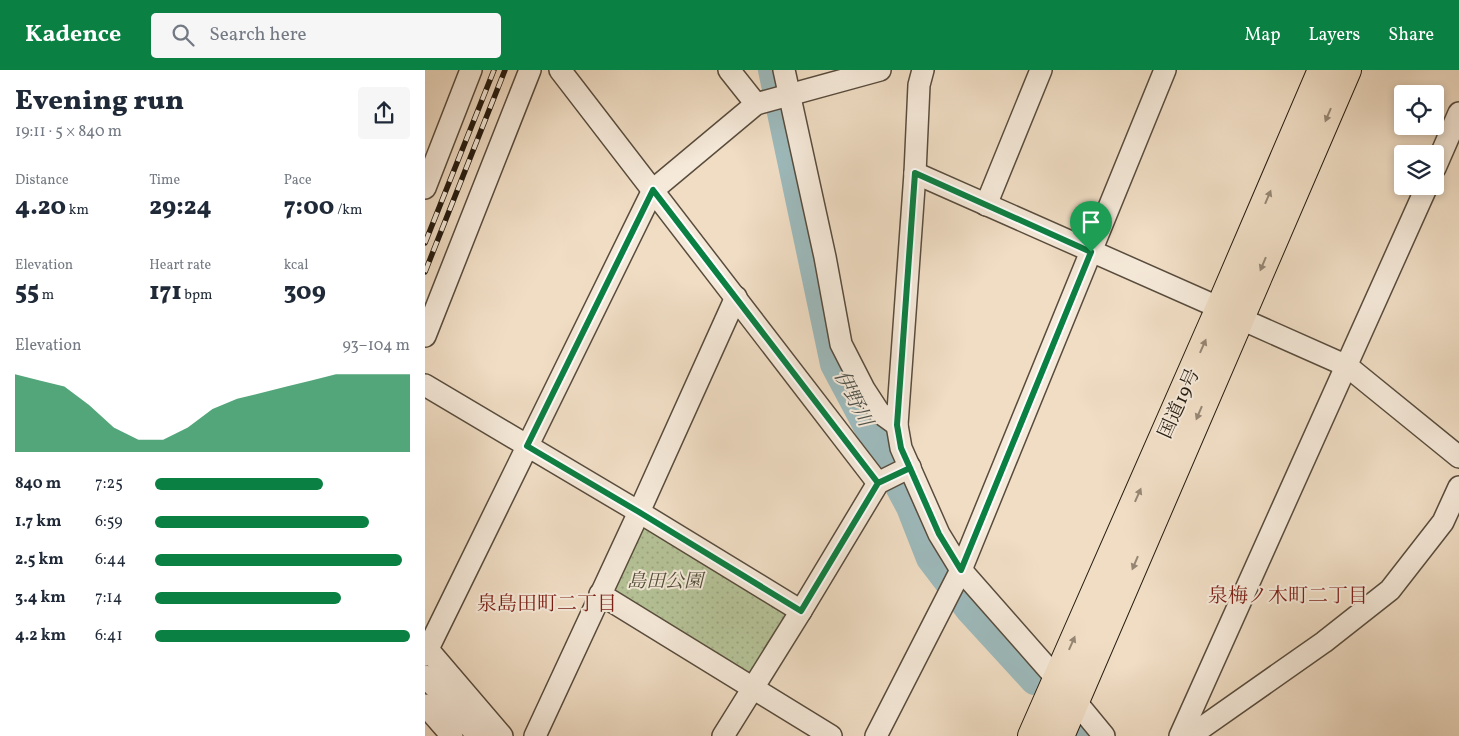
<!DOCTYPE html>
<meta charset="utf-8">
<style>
:root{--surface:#fff;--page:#f6f6f7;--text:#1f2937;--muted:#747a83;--accent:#0b8043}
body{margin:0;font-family:Vollkorn,"Noto Serif JP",serif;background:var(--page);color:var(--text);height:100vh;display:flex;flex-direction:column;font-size:19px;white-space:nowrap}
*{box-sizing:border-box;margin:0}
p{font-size:16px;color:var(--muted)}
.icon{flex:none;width:28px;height:28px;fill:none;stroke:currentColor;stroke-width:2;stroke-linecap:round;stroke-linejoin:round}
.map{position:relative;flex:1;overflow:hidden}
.sheet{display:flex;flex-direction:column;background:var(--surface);width:425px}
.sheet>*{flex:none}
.buttons{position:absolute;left:969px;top:15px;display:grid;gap:10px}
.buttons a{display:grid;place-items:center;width:50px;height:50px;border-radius:5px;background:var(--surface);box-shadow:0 2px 8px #0003;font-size:25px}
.pin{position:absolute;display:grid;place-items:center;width:42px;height:42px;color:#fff;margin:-51px -21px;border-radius:50% 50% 50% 0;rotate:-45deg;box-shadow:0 0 5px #0007}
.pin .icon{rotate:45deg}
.round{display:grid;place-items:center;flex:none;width:52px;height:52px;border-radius:5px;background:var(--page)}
.head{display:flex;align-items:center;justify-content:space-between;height:85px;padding:0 15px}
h1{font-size:28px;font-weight:800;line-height:38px}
.figures{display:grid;grid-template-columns:repeat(3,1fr);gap:8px;height:85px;padding:5px 15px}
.figures div{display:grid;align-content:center}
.figures b{font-size:25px;font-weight:800}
.figures small{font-size:14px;font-weight:400}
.figures p{font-size:14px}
.chart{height:140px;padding:10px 15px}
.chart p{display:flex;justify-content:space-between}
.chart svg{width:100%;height:90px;margin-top:5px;fill:var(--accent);opacity:.7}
ul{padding:0 15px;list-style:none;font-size:16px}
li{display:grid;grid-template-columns:80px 60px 1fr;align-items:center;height:38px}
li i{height:12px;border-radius:6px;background:var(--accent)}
header{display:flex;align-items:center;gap:30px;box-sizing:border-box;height:70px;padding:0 25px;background:var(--accent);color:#fff}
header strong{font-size:24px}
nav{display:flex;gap:28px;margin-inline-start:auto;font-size:18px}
.search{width:350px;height:45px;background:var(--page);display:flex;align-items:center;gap:12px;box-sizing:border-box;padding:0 18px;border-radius:5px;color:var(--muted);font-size:19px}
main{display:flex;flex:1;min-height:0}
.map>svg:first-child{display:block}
</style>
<header>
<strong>Kadence</strong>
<div class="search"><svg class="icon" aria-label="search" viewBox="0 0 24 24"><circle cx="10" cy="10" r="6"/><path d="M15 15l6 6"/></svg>Search here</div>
<nav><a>Map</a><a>Layers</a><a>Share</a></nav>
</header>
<main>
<section class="sheet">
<div class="head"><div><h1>Evening run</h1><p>19:11 · 5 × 840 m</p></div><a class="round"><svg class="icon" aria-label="share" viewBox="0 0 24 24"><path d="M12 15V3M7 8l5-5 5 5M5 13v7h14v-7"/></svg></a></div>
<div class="figures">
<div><p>Distance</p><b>4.20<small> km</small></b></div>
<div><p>Time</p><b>29:24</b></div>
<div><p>Pace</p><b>7:00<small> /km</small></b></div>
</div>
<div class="figures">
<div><p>Elevation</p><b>55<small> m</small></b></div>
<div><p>Heart rate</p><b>171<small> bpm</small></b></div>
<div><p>kcal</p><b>309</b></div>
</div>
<div class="chart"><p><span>Elevation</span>93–104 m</p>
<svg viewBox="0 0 160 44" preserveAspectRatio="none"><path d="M0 44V6L10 9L20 12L30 21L40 32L50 38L60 38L70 32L80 23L90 18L100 15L110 12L120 9L130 6L140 6L150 6L160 6V44z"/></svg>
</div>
<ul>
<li><b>840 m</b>7:25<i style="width:66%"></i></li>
<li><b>1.7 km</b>6:59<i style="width:84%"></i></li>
<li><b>2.5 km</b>6:44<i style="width:97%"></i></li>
<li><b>3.4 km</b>7:14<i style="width:73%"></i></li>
<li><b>4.2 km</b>6:41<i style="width:100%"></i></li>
</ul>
</section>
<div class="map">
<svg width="1034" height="666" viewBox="0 0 1034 666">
<defs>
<pattern id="park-dots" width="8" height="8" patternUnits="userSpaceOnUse" patternTransform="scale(1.25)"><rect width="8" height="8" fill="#b5c297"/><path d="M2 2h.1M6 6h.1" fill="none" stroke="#9ca681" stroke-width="1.8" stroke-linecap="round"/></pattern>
</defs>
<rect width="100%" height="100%" fill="#f0ddc4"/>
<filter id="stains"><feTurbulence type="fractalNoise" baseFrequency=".004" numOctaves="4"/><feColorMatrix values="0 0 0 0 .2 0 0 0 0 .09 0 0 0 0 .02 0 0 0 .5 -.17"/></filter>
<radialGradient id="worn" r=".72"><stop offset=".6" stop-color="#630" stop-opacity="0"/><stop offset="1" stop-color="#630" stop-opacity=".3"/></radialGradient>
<path fill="url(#park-dots)" stroke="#6d6e54" d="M223,456L363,545L324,606L191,525L189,516L216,457Z"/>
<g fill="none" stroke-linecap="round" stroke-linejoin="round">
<g stroke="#9dbabc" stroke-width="30">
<path d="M348,0L410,294L486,437L506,488L544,538L610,610"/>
<path d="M655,664L657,666"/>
</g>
<defs>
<g id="minor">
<path d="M135,0L453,413"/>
<path d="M304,0L331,34"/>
<path d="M359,0L400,187L416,274L439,319L454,342L472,355"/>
<path d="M498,0L494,15L490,103L472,355L476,378L514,464L536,500L632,609L679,666"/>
<path d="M1010,98L1034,43"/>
<path d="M490,103L795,238"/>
<path d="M0,118L46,0"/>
<path d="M561,135L616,0"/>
<path d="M814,248L922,296L1034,387"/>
<path d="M0,266L105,0"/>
<path d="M0,315L214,442L376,541"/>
<path d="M175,524L406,666"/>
<path d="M0,576L77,666"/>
<path d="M0,585L228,120L331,34L455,0"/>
<path d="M0,606L53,666"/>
<path d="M0,635L27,666"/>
<path d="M110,666L214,442L311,227"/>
<path d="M298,666L376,541L453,413L485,397"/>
<path d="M451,666L536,500L740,0"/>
<path d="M755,666L1002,116"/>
<path d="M765,666L899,572L965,520L1018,452L1034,417"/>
</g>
<g id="highway">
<path d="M607,666L795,238L897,0"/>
<path d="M635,666L922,0"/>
</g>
</defs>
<use href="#minor" stroke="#584c3d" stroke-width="24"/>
<use href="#highway" stroke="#251b10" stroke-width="30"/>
<use href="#minor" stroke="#f5e9d9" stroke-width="21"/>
<use href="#highway" stroke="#f0ddc4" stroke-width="28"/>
<defs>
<g id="rail">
<path d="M0,173L69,0"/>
<path d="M0,202L80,0"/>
</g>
</defs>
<use href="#rail" stroke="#251b10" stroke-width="5.5"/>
<use href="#rail" stroke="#f5e9d9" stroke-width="4" stroke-dasharray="11" stroke-linecap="butt"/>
</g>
<defs><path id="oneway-solid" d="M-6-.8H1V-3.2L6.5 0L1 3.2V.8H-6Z" transform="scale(1.25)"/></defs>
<g fill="#958673">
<use href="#oneway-solid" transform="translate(903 45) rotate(113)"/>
<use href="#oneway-solid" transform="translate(843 127) rotate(-67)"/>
<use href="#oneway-solid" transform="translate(838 194) rotate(113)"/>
<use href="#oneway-solid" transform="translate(778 276) rotate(-66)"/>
<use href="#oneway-solid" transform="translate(774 343) rotate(113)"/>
<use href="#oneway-solid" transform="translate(713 425) rotate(-66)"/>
<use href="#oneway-solid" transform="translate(710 493) rotate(113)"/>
<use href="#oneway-solid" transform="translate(647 573) rotate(-66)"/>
</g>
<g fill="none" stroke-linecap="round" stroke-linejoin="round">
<defs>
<path id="route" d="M666,182L536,500L514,464L485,398L453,413L228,120L102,376L214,442L376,541L453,413L485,398L476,378L472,355L490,103L666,182"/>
</defs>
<use href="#route" stroke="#fff" stroke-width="10"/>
<use href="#route" stroke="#0b8043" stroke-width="6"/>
</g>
<g text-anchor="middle" stroke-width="4" stroke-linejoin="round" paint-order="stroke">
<g font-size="19" fill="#251b10" stroke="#f5e9d9">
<text transform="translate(753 333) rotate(-66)" y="7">国道19号</text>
</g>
<g font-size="19" font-style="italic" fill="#504d38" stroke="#f5e9d9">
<text x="240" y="517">島田公園</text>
</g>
<g font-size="20" font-style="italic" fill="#4f534c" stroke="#f5e9d9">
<text transform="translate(429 328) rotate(63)" y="7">伊野川</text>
</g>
<g font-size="20" fill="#7a1f14" stroke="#f5e9d9">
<text x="863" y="532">泉梅ノ木町二丁目</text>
<text x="122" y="540">泉島田町二丁目</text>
</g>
</g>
<rect width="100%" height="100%" filter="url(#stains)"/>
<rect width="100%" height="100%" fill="url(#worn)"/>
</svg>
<div class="buttons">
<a><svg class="icon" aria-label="locate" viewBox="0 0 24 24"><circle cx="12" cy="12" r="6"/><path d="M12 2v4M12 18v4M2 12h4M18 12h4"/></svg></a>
<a><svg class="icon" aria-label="layers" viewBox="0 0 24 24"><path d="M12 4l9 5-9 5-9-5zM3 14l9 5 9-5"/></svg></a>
</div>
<div class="pin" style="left:666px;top:182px;background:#1e9e55"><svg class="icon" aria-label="arrive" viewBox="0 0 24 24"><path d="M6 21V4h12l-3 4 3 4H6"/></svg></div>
</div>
</main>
